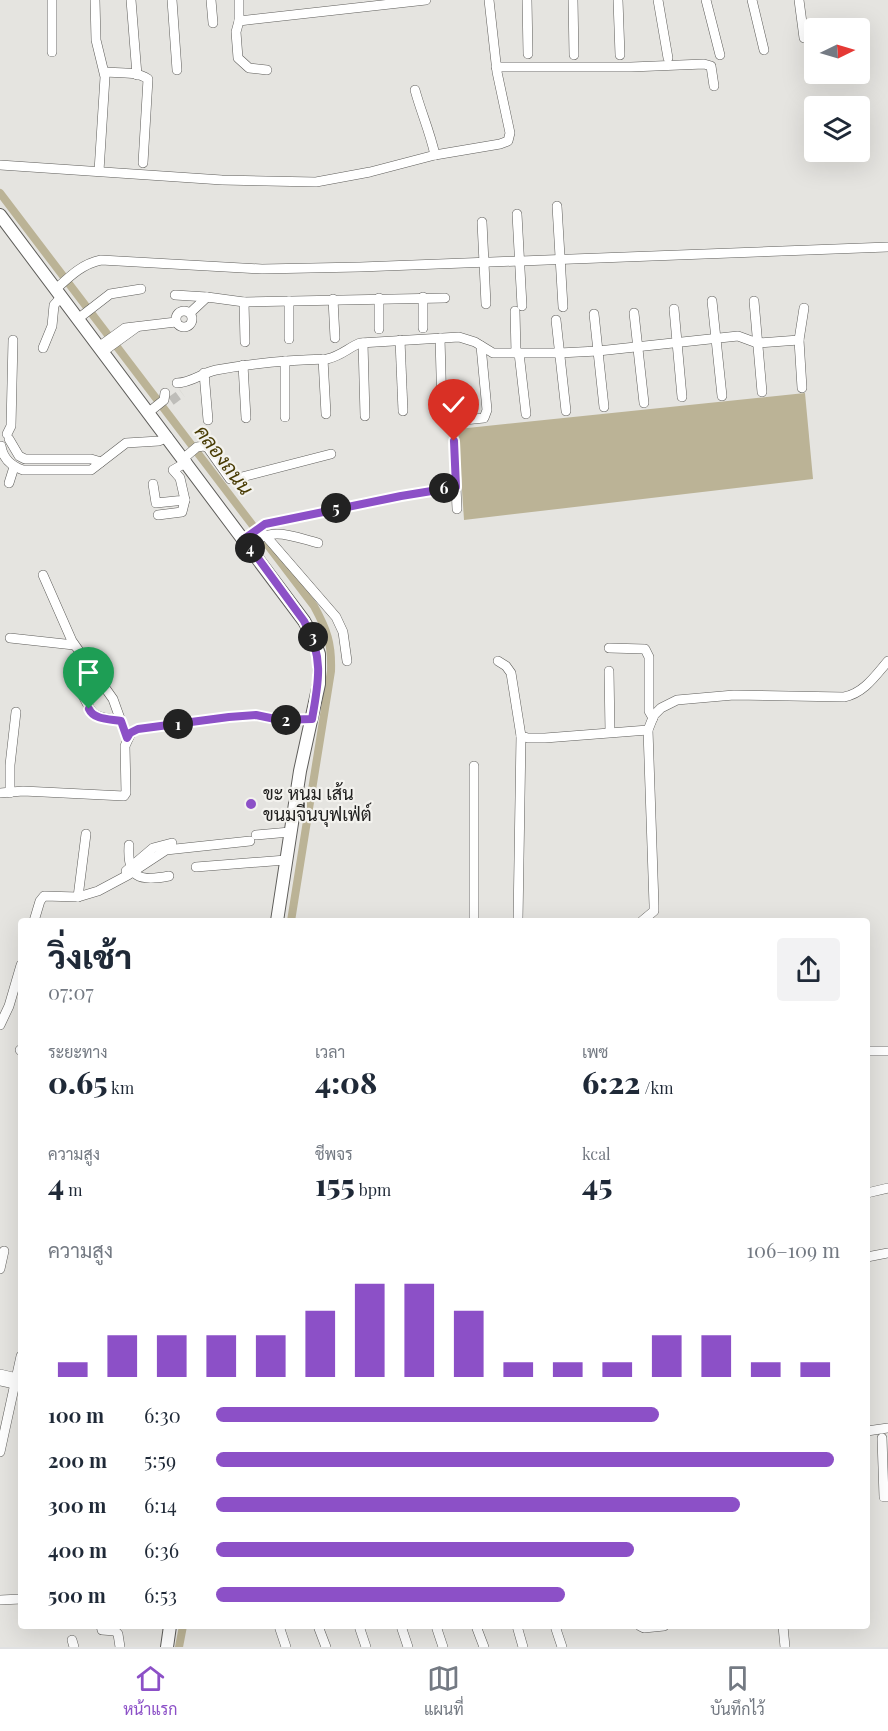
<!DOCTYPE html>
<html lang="th">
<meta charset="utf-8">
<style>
:root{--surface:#fff;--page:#f2f2f3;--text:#1f2937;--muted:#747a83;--line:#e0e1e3;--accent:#8c50c7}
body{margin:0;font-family:"Playfair Display",Sarabun,serif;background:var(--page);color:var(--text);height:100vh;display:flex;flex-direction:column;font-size:22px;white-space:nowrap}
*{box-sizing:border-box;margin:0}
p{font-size:20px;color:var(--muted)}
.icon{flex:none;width:33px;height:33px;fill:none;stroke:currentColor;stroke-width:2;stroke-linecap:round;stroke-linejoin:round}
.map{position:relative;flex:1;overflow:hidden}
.sheet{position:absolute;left:18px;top:918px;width:852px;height:711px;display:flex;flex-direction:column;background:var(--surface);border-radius:6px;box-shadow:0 6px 24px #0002}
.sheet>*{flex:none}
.needle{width:39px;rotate:85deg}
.buttons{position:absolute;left:804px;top:18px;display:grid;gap:12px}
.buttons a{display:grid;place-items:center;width:66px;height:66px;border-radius:6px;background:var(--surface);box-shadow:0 6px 24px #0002;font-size:30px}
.pin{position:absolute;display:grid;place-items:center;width:51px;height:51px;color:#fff;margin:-62px -26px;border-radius:50% 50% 50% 0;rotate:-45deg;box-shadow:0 0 6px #0007}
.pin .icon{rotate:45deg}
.km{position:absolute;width:30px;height:30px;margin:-15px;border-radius:50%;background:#222;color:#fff;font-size:16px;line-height:30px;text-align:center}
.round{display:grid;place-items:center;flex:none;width:63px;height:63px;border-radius:6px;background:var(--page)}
.overview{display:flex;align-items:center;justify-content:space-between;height:102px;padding:0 30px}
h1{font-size:33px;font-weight:800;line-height:45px}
.metrics{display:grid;grid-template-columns:repeat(3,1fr);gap:9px;height:102px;padding:6px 30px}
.metrics div{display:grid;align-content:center}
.metrics b{font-size:30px;font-weight:800}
.metrics small{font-size:16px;font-weight:400}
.metrics p{font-size:16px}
.chart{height:168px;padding:12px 30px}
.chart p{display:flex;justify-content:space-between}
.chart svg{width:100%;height:108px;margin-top:6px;stroke:var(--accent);stroke-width:6}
ul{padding:0 30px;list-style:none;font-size:20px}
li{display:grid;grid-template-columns:96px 72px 1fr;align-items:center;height:45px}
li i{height:15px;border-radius:8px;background:var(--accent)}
.dock{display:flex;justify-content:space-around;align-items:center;height:84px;border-top:2px solid var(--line);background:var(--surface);font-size:16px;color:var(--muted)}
.dock a{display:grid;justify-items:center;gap:3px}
.dock .active{color:var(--accent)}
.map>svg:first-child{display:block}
</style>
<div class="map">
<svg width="888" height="1647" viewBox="0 0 888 1647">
<rect width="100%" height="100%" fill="#e5e4e0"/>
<path fill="#bbb396" d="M805,393L813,479L464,520L458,429Z"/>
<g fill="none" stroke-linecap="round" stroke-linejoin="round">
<g stroke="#bbb396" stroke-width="8">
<path d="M0,193L314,606C327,630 332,643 331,671L291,921"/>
<path d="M179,1647L183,1626"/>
</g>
<path stroke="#bebdb9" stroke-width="9" stroke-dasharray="9 4.5" stroke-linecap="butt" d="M171,401L182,393"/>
<defs>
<g id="street">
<path d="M95,0L96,40L105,77L99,171"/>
<path d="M131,0L137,75"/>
<path d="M172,0L177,70"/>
<path d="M211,0L213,23"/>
<path d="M239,0V21L426,0"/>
<path d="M527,0L528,54"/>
<path d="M573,0L574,55"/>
<path d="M618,0L620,55"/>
<path d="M658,0L668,58"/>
<path d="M706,0L720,55"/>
<path d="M752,0L764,50"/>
<path d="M799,0L804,38"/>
<path d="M239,21L236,32L238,58L249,68L267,70"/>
<path d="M52,52V0"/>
<path d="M496,67H631L704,64L711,66L714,86"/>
<path d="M105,72C118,73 137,71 148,79L143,163"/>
<path d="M415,90C421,112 430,132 435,155"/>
<path d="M0,165L222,180L316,182L370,172L435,155L500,144L508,141L510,133L497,72L489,0"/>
<path d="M557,206L563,307"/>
<path d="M517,214L522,306"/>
<path d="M482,222L486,304"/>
<path d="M56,289C70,276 82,264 101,260L262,269L360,267L888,247"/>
<path d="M175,295L207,297"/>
<path d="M423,297V328"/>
<path d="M379,298V329"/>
<path d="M333,299L335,338"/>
<path d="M289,301V339"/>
<path d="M712,301L722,396"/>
<path d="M754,301L762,392"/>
<path d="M244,302L245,342"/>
<path d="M674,309L682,397"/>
<circle cx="184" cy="319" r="8"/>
<path d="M515,311L516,353"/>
<path d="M190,313L207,297L244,302L445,298"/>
<path d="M634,313L644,403"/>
<path d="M594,314L604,407"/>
<path d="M79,318L110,294L141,289"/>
<path d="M556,320L566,411"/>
<path d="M440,338L442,410"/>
<path d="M400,340L403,411"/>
<path d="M363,343L365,416"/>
<path d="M100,346L125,328L176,322"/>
<path d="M43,348L52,326L54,305L62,296"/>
<path d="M108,348L137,327"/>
<path d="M519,353L526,414"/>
<path d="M323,359L326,414"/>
<path d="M285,361V417"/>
<path d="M243,365L246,418"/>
<path d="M204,373L208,420"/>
<path d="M177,383C191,383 202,373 216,370C253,363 290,360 327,359C341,356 348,348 360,343L459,337L475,342L493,353H559L598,351L738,336L757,343L799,340"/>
<path d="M802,388L799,340L804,308"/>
<path d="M149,412L164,400L165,393"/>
<path d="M464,420L484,418L487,410L481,346"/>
<path d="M7,434L11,426L13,340"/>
<path d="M9,439L19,456L25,459H91L101,462"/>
<path d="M1,446C3,459 11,466 23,470H91L126,443L159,441L168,437"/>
<path d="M184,458L197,447L204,446L208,448L230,479H234L331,454"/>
<path d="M9,483L14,467"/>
<path d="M153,484L156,503L185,500L180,478L173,470L187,462"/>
<path d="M456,487L457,509"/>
<path d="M158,515L182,512L185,500"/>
<path d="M265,535L336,617L343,632L347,661"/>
<path d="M244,539L265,524L401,496L456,487L454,441"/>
<path d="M248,545C272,526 291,536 318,543"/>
<path d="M43,575L72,641L113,699L127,738"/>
<path d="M10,638L74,645"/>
<path d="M609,648L645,649L649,657V711L653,718"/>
<path d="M498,661L506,666L511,673L521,736L528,738H545L648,730"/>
<path d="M609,671L610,732"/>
<path d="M79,689C96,717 86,715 121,721"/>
<path d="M0,793L23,791L124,796L126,793L125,746L131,733L138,729L229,717L256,715L281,720L312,719"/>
<path d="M10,793V765L16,712"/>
<path d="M256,835L290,832"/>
<path d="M129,845C127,878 139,882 169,876"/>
<path d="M196,867L286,860"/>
<path d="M126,871L153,848L172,843"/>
<path d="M78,897L86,834"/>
<path d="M34,921L40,901L44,896L78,897L98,891L128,875L166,850L250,841"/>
<path d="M474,921V766"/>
<path d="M518,921L521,736"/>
<path d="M642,921L654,911V905L648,730L654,715L661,708L677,700L734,695L844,697C864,693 875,676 888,661"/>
<path d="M0,1025L9,1006L21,965"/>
<path d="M20,1050L21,1051"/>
<path d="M867,1051H888"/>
<path d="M867,1193L888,1188"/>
<path d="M867,1257L888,1253"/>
<path d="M0,1269L4,1251"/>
<path d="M0,1374L21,1379"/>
<path d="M0,1381L19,1385"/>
<path d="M867,1431L888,1428"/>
<path d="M882,1438L884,1497H888"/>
<path d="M0,1452L21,1356"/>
<path d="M0,1600L21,1599"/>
<path d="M101,1626L102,1630L115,1631L118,1634L120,1647"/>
<path d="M279,1626L286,1647"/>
<path d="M318,1626L326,1647"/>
<path d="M359,1626L366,1647"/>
<path d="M401,1626L408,1647"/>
<path d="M436,1626L443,1647"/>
<path d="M476,1626L484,1647"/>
<path d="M517,1626L523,1647"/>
<path d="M555,1626L562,1647"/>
<path d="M640,1626L644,1628L664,1626"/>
<path d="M783,1626L785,1647"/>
<path d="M72,1640L74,1647"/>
</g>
<g id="secondary">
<path d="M0,215L304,621L312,635L319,654V684L300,771L277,921"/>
<path d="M167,1647L170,1626"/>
</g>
</defs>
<use href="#street" stroke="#5e5d5a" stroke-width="10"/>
<use href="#secondary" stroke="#5e5d5a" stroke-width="14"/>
<use href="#street" stroke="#fff" stroke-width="9"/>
<use href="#secondary" stroke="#fff" stroke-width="12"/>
</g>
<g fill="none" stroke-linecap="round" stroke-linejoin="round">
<defs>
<path id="route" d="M89,709C94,720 110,719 121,721L127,738L130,733L138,729L229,717L256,715L280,720L312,719C319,681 324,656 304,621L244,539L265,524L401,496L456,487L454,441"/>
</defs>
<use href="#route" stroke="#fff" stroke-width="12"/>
<use href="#route" stroke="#8c50c7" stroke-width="8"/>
</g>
<circle fill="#8c50c7" stroke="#f3f2ee" stroke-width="2" cx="251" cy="804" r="6"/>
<g text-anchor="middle" stroke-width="4.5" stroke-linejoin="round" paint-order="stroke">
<g font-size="18" fill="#21201f" stroke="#f3f2ee" text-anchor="start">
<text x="263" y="800">ขะ หนม เส้น<tspan x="263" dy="21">ขนมจีนบุฟเฟ่ต์</tspan></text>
</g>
<g font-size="20" font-style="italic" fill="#493c04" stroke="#f3f2ee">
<text transform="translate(224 460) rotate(53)" y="7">คลองถนน</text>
</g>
</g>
</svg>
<div class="buttons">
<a><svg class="needle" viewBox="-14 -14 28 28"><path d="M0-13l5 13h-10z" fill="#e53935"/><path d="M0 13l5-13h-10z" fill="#747a83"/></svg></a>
<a><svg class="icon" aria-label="layers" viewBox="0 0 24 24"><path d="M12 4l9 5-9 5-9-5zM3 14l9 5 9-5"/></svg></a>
</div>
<div class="pin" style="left:89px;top:709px;background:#1e9e55"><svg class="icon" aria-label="arrive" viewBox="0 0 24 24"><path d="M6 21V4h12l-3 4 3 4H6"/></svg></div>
<div class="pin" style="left:454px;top:441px;background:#d93025"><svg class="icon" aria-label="check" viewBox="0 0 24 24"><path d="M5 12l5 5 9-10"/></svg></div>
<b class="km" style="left:178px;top:724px">1</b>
<b class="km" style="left:286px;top:720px">2</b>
<b class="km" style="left:313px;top:637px">3</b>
<b class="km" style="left:250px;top:548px">4</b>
<b class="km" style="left:336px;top:508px">5</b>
<b class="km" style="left:444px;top:488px">6</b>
<section class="sheet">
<div class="overview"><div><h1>วิ่งเช้า</h1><p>07:07</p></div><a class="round"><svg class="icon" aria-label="share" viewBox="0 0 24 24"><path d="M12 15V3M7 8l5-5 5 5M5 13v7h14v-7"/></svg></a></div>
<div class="metrics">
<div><p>ระยะทาง</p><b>0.65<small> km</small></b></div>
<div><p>เวลา</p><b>4:08</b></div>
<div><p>เพซ</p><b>6:22<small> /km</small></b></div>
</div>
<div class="metrics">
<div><p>ความสูง</p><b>4<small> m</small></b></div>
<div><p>ชีพจร</p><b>155<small> bpm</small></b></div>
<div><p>kcal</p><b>45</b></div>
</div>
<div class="chart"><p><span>ความสูง</span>106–109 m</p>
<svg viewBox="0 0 160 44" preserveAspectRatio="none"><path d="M5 44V38M15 44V27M25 44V27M35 44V27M45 44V27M55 44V17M65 44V6M75 44V6M85 44V17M95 44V38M105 44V38M115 44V38M125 44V27M135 44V27M145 44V38M155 44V38"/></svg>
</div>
<ul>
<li><b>100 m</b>6:30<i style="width:71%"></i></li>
<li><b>200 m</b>5:59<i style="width:99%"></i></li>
<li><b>300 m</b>6:14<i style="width:84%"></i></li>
<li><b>400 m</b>6:36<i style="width:67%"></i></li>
<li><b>500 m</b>6:53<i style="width:56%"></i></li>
</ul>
</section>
</div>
<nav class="dock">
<a class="active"><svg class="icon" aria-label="home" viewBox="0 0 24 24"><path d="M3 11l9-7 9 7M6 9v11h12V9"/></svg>หน้าแรก</a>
<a><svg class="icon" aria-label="map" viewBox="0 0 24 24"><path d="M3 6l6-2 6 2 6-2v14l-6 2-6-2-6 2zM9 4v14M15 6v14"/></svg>แผนที่</a>
<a><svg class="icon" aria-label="saved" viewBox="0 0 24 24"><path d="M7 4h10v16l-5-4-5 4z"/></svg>บันทึกไว้</a>
</nav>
